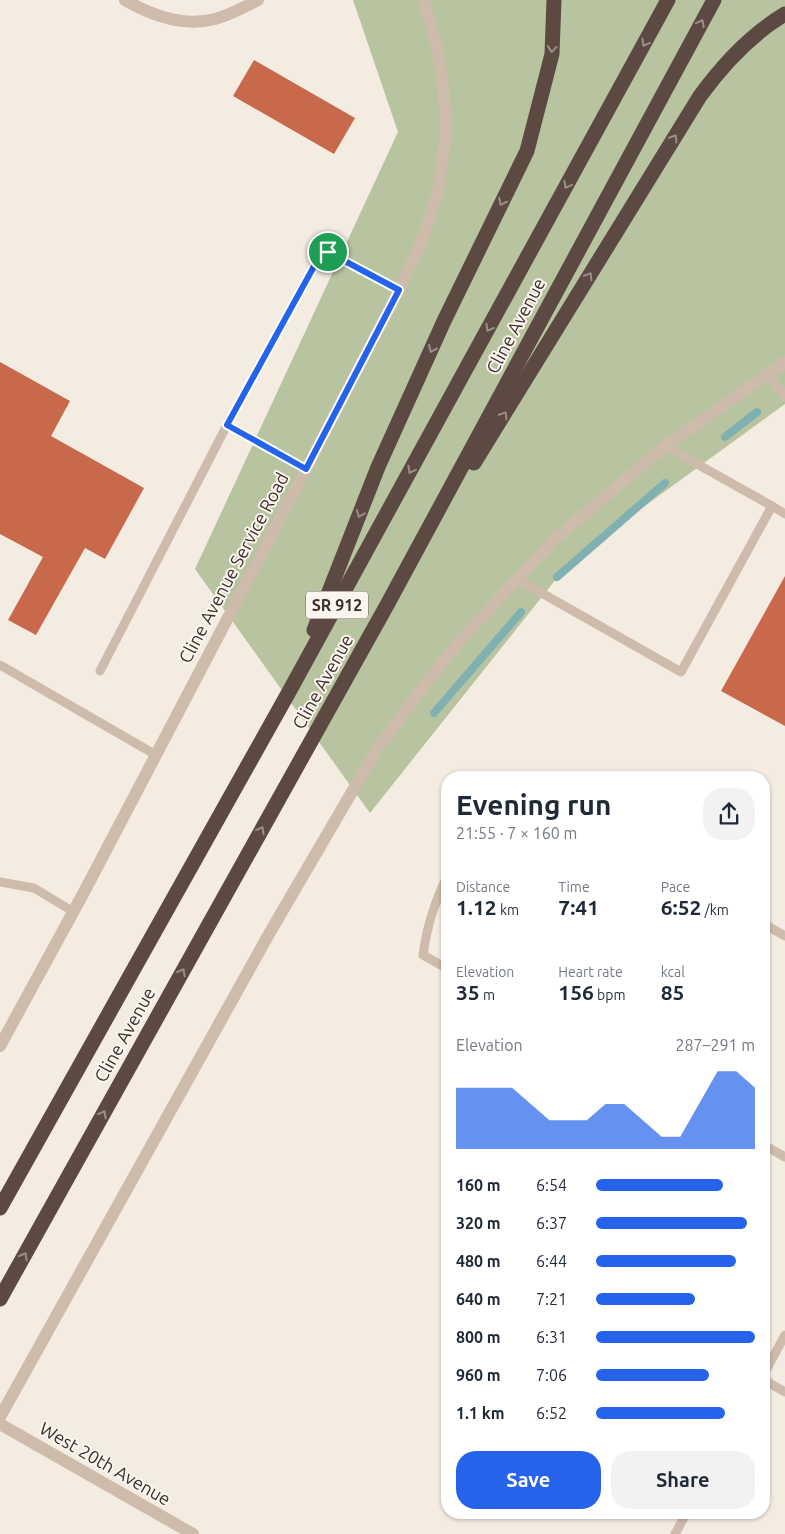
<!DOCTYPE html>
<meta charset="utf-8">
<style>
:root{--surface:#fff;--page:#f2f2f3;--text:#1f2937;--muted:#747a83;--accent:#2563eb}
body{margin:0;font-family:Ubuntu,sans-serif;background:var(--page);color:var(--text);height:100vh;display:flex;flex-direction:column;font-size:19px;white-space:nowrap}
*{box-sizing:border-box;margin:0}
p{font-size:16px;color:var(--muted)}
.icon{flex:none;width:28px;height:28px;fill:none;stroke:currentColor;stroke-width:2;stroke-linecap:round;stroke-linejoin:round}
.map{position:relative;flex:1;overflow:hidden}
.details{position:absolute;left:441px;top:771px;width:329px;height:748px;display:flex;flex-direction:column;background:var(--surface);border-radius:20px;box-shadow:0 1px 4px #0004}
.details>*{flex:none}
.pin{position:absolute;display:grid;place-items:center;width:42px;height:42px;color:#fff;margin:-21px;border:2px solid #fff;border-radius:50%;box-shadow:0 1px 5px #0007}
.round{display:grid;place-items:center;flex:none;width:52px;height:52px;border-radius:20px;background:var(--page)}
.head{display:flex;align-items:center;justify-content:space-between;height:85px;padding:0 15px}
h1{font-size:28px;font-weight:600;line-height:38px}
.metrics{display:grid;grid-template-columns:repeat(3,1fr);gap:8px;height:85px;padding:5px 15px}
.metrics div{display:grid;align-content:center}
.metrics b{font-size:21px;font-weight:600}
.metrics small{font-size:14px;font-weight:400}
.metrics p{font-size:14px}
.chart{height:140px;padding:10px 15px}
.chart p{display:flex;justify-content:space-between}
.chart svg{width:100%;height:90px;margin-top:5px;fill:var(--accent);opacity:.7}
.primary-button{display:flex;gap:10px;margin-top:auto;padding:10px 15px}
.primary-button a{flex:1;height:58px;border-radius:20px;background:var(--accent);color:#fff;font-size:20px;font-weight:600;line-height:58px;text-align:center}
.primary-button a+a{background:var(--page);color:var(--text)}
ul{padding:0 15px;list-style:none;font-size:16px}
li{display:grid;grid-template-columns:80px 60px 1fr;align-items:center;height:38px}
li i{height:12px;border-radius:6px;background:var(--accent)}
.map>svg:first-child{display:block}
</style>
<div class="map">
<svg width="785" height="1534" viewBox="0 0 785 1534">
<rect width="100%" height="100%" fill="#f4ebe1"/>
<path fill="#b8c4a0" d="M353,0H785V404L572,559L370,813L195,569L398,132Z"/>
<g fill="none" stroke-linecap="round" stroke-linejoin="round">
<g stroke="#7fb0b2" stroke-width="8">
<path d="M725,437L757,412"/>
<path d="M557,577L665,483"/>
<path d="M434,713L521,612"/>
</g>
</g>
<g fill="#c8694b">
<path d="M254,60L355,118L334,154L233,96Z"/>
<path d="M0,362L70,401L51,436L144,488L105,559L85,548L36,635L8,620L43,557L0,534Z"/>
<path d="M785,576V726L721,691Z"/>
</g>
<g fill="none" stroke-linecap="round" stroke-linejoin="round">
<g stroke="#cdbbac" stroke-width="9">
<path d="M768,374L785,397"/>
<path d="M227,425L306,469"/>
<path d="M772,506L785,514"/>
<path d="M517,579L681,672L772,506L665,446"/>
<path d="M0,665L156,755"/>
<path d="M100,671L227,425L318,259L329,253L399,290"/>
<path d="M448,874C435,902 427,925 423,955L448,969"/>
<path d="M0,882L34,888L74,912"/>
<path d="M764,924L785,936"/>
<path d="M764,1145L785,1157"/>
<path d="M764,1374L785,1335"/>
<path d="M764,1380L785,1392"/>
<path d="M675,1534L687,1512"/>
</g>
<g stroke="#cdbbac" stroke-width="12">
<path d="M125,0C151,15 184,27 215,19C230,15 245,7 258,0"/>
<path d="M0,1417L269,934L377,749L427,682L463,637L556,538L665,446L785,362"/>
<path d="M0,1424L193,1534"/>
</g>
<path stroke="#cdbbac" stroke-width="12" d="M0,1046L83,894L306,469L399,290L423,238L438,191L446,135L444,94L438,52L424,0"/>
<g stroke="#5c4a42" stroke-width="15">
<path d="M474,463L700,96C724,63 750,35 785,14"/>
<path d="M314,630L378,467L444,321L527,151L552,54L554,0"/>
<path d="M0,1208L290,690L668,0"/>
<path d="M0,1299L387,605L714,0"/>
</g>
</g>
<defs><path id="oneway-chevron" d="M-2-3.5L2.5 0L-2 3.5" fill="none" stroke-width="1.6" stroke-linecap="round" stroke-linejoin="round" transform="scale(1.25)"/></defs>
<g stroke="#9c8e87">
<use href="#oneway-chevron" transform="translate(701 23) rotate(-62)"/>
<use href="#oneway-chevron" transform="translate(645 43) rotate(119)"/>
<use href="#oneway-chevron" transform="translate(552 49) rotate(95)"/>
<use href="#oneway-chevron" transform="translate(674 138) rotate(-58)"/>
<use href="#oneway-chevron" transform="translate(567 185) rotate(119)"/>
<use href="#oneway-chevron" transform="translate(502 202) rotate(116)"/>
<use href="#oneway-chevron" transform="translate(589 276) rotate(-58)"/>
<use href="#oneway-chevron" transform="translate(489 328) rotate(119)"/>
<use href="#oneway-chevron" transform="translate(432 349) rotate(114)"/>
<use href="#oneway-chevron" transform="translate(504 415) rotate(-58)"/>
<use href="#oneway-chevron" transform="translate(411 470) rotate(119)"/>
<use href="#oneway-chevron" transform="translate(360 514) rotate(111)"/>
<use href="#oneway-chevron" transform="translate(261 830) rotate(-61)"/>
<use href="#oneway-chevron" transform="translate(182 972) rotate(-61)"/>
<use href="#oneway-chevron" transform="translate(103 1114) rotate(-61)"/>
<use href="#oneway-chevron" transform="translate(24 1256) rotate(-61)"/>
</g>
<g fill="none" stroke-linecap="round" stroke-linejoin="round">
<defs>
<path id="route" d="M328,252L399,290L306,469L227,425L318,259Z"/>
</defs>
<use href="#route" stroke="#fff" stroke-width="10"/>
<use href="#route" stroke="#2563eb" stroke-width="6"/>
</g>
<g text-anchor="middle" stroke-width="4" stroke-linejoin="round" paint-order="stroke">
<rect fill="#fbf5ee" stroke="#756b66" stroke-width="1" x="306" y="591.5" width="62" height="27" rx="4"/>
<g font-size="16" font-weight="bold" fill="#3b302b">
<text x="337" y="611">SR 912</text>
</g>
<g font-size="18" fill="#3b302b" stroke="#fbf5ee">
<text transform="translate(516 326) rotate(-62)" y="6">Cline Avenue</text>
<text transform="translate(234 568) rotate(-62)" y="6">Cline Avenue Service Road</text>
<text transform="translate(323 682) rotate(-61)" y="6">Cline Avenue</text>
<text transform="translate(125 1035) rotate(-61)" y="6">Cline Avenue</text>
<text transform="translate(105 1464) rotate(30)" y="6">West 20th Avenue</text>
</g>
</g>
</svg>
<div class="pin" style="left:328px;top:252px;background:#1e9e55"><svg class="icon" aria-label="arrive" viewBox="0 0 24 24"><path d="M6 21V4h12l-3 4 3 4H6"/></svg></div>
<section class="details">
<div class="head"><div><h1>Evening run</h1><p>21:55 · 7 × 160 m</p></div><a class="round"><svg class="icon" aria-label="share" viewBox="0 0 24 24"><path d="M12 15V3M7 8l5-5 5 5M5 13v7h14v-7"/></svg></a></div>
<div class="metrics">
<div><p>Distance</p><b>1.12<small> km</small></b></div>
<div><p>Time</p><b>7:41</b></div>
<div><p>Pace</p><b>6:52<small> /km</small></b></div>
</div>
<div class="metrics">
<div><p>Elevation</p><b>35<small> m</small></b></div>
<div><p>Heart rate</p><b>156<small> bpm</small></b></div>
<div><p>kcal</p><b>85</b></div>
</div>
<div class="chart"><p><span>Elevation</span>287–291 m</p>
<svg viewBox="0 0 160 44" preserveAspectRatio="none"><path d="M0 44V14L10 14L20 14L30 14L40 22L50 30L60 30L70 30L80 22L90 22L100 30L110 38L120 38L130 22L140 6L150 6L160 14V44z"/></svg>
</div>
<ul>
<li><b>160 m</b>6:54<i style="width:80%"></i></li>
<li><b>320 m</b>6:37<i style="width:95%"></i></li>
<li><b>480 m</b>6:44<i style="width:88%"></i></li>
<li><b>640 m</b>7:21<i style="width:62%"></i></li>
<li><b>800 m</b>6:31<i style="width:100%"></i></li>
<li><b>960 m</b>7:06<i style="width:71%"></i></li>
<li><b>1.1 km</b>6:52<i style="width:81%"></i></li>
</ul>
<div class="primary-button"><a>Save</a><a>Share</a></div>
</section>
</div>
